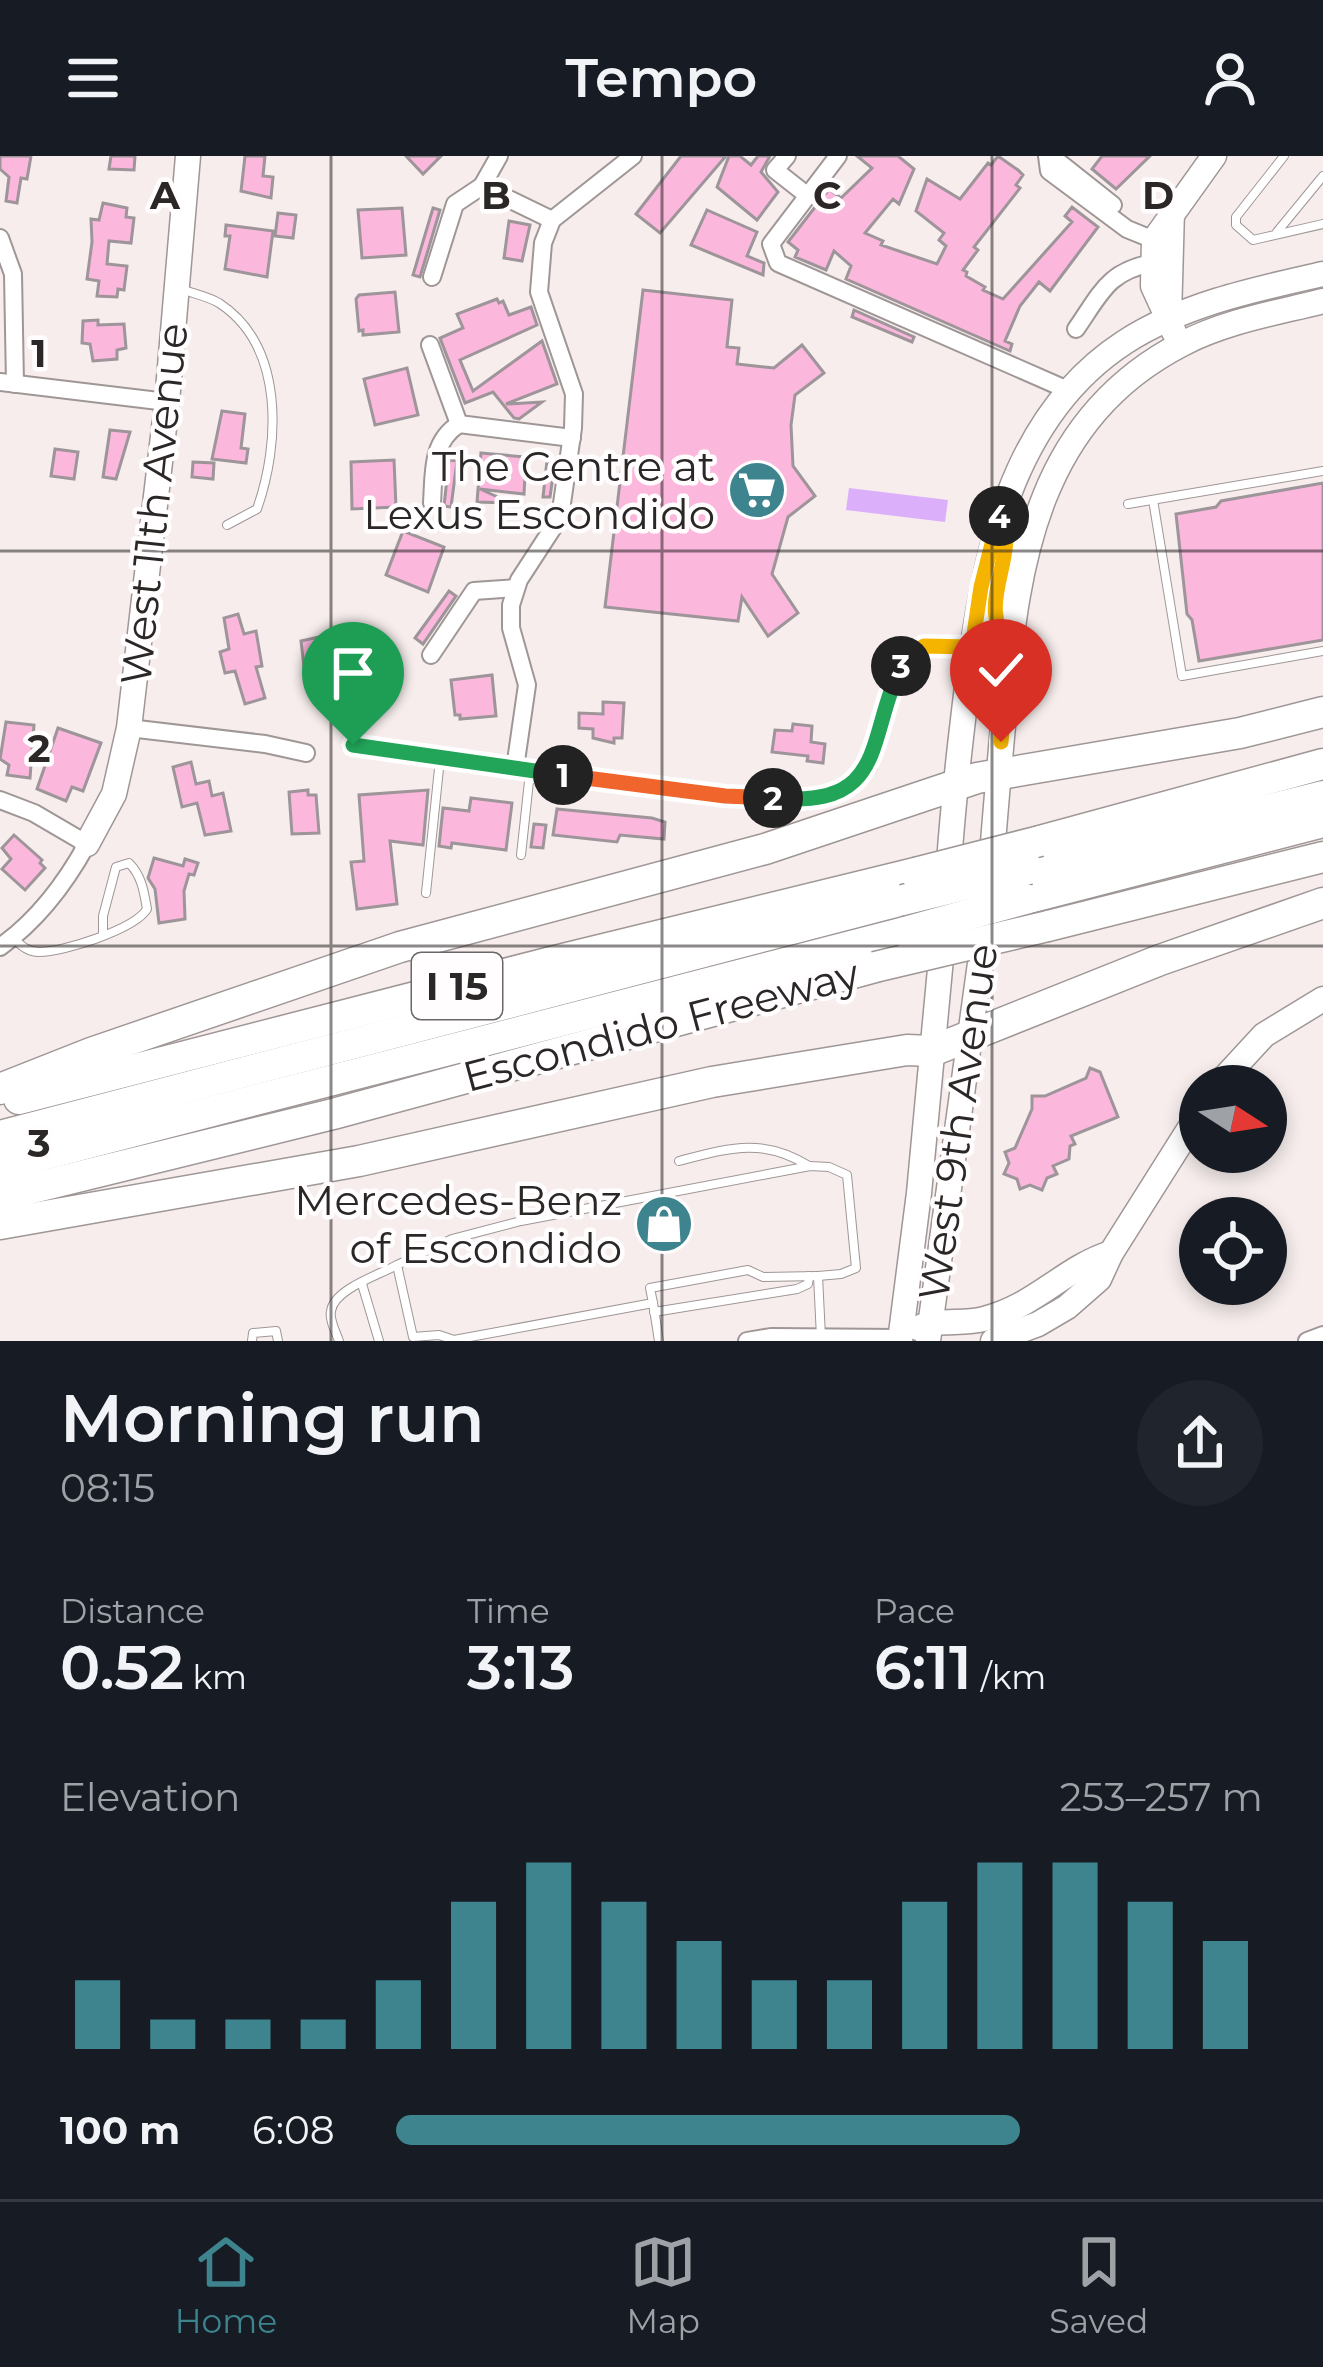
<!DOCTYPE html>
<meta charset="utf-8">
<style>
:root{--surface:#171b24;--page:#20242c;--text:#f1f3f6;--muted:#9ea1a6;--line:#363941;--accent:#3d848e}
body{margin:0;font-family:Montserrat,sans-serif;background:var(--page);color:var(--text);height:100vh;display:flex;flex-direction:column;font-size:45px;white-space:nowrap}
*{box-sizing:border-box;margin:0}
p{font-size:39px;color:var(--muted)}
.icon{flex:none;width:66px;height:66px;fill:none;stroke:currentColor;stroke-width:2;stroke-linecap:round;stroke-linejoin:round}
.map{position:relative;height:1185px;overflow:hidden}
.drawer{display:flex;flex-direction:column;background:var(--surface);flex:1}
.drawer>*{flex:none}
.needle{width:78px;rotate:102deg}
.tools{position:absolute;left:1179px;top:909px;display:grid;gap:24px}
.tools a{display:grid;place-items:center;width:108px;height:108px;border-radius:50%;background:var(--surface);box-shadow:0 6px 18px #0003;font-size:60px}
.pin{position:absolute;display:grid;place-items:center;width:102px;height:102px;color:#fff;margin:-123px -51px;border-radius:50% 50% 50% 0;rotate:-45deg;box-shadow:0 0 12px #0007}
.pin .icon{rotate:45deg}
.km{position:absolute;width:60px;height:60px;margin:-30px;border-radius:50%;background:#222;color:#fff;font-size:33px;line-height:60px;text-align:center}
.round{display:grid;place-items:center;flex:none;width:126px;height:126px;border-radius:63px;background:var(--page)}
.head{display:flex;align-items:center;justify-content:space-between;height:204px;padding:0 60px}
h1{font-size:66px;font-weight:600;line-height:90px}
.stats{display:grid;grid-template-columns:repeat(3,1fr);gap:18px;height:204px;padding:12px 60px}
.stats div{display:grid;align-content:center}
.stats b{font-size:60px;font-weight:600}
.stats small{font-size:33px;font-weight:400}
.stats p{font-size:33px}
.chart{height:336px;padding:24px 60px}
.chart p{display:flex;justify-content:space-between}
.chart svg{width:100%;height:216px;margin-top:12px;stroke:var(--accent);stroke-width:6}
ul{padding:0 60px;list-style:none;font-size:39px}
li{display:grid;grid-template-columns:192px 144px 1fr;align-items:center;height:90px}
li i{height:30px;border-radius:15px;background:var(--accent)}
header{display:flex;justify-content:space-between;align-items:center;height:156px;padding:0 60px;background:var(--surface);font-size:54px;font-weight:600}
.tab-bar{display:flex;justify-content:space-around;align-items:center;height:168px;border-top:3px solid var(--line);background:var(--surface);font-size:33px;color:var(--muted)}
.tab-bar a{display:grid;justify-items:center;gap:6px}
.tab-bar .active{color:var(--accent)}
.map>svg:first-child{display:block}
</style>
<header><svg class="icon" aria-label="menu" viewBox="0 0 24 24"><path d="M4 6h16M4 12h16M4 18h16"/></svg>Tempo<svg class="icon" aria-label="person" viewBox="0 0 24 24"><circle cx="12" cy="8" r="4"/><path d="M4 21q1-7 8-7t8 7"/></svg></header>
<div class="map">
<svg width="1323" height="1185" viewBox="0 0 1323 1185">
<rect width="100%" height="100%" fill="#f7eded"/>
<path fill="#dcaffb" d="M849,332L948,344L945,366L846,354Z"/>
<g fill="#fcb7dc" stroke="#9d9599" stroke-width="3">
<path d="M0,0H31L27,23L21,22L17,47L6,45L9,21L0,13Z"/>
<path d="M111,0H135L134,14L109,13Z"/>
<path d="M245,0H265L263,20L273,21L271,42L241,35Z"/>
<path d="M406,0H441L423,18Z"/>
<path d="M681,0H726L660,77L636,58Z"/>
<path d="M729,0H740L751,9L758,0H770L761,16L778,36L757,64L717,31Z"/>
<path d="M857,0H898L914,13L899,48L893,43L865,77L883,85L881,89L937,108L946,90L939,84L944,77L916,55L927,23L960,43L988,7L991,9L998,0L1018,14L1023,19L1016,29L1020,32L974,91L978,94L963,114L967,116L966,120L985,131L983,134L1003,143L1072,66L1065,60L1072,51L1098,71L1050,135L1039,126L1020,150L1005,185L1012,188L1010,195L846,123L851,110L834,95L826,114L795,101L798,94L788,86L829,33L841,42L872,12Z"/>
<path d="M1102,0H1150L1116,33L1092,13Z"/>
<path d="M103,47L127,52L126,61L134,62L131,87L109,85L107,108L127,110L124,134L118,133L117,141L97,140L99,125L87,123L92,86L91,63L99,64Z"/>
<path d="M402,52L406,99L362,102L358,54Z"/>
<path d="M433,52L440,54L420,121L413,119Z"/>
<path d="M707,54L757,76L747,100L764,107L763,119L691,89Z"/>
<path d="M278,57L296,59L293,82L275,80Z"/>
<path d="M509,65L530,69L522,105L504,102Z"/>
<path d="M226,69L273,75L267,121L225,113L230,80H225Z"/>
<path d="M643,134L732,144L727,191L739,192L737,208L774,212L802,189L824,217L795,239L791,269L793,310L815,340L788,361L772,418L798,457L768,480L742,441L738,465L605,451Z"/>
<path d="M395,136L399,176L363,179V174L359,175L356,143L359,139Z"/>
<path d="M497,143L499,147L503,145L509,159L531,151L537,169L460,204L473,235L542,185L557,228L506,248L542,246L519,263L514,262L493,236L465,247L440,182L463,172L457,158Z"/>
<path d="M854,154L914,181L912,186L852,161Z"/>
<path d="M98,164V169L124,168L126,192L117,194V203L93,205L90,188L82,187L83,165Z"/>
<path d="M407,212L418,259L375,269L364,223Z"/>
<path d="M222,255L245,258L241,292L248,293L246,307L212,303Z"/>
<path d="M110,274L130,276L116,323L103,321Z"/>
<path d="M55,293L78,296L74,323L51,320Z"/>
<path d="M481,297L526,301L524,338L480,333L511,347L477,346Z"/>
<path d="M394,304L396,351L352,353L351,306Z"/>
<path d="M449,304L457,305L451,351L444,350Z"/>
<path d="M547,305L555,306L550,341H543Z"/>
<path d="M193,306L214,307L213,323L192,321Z"/>
<path d="M1323,327V484L1199,505L1192,464L1187,458L1176,358L1216,351L1221,345Z"/>
<path d="M403,375L444,391L428,436L386,419Z"/>
<path d="M449,435L456,440L423,488L415,482Z"/>
<path d="M238,458L244,478L256,475L262,510L256,511L265,542L245,548L235,515L225,517L220,496L229,493L224,462Z"/>
<path d="M337,477L344,513L325,517L326,524L306,528L301,485Z"/>
<path d="M492,519L496,560L460,563V559H455L451,524Z"/>
<path d="M603,546L624,547L622,582H614V587L593,582V573L579,572V557L603,558Z"/>
<path d="M6,566L34,569L30,622L7,619L9,609L0,603Z"/>
<path d="M793,568L812,570L811,586L825,588L823,607L807,605L808,600L772,596L775,574L792,575Z"/>
<path d="M58,572L101,587L83,635L72,631L66,645L37,633Z"/>
<path d="M191,606L196,628L209,625L212,640L223,637L231,675L205,679L197,647L182,651L173,611Z"/>
<path d="M308,634V639H316L319,677L292,678L289,636Z"/>
<path d="M428,634L423,689L390,685L397,748L357,753L351,706L364,705L359,639Z"/>
<path d="M471,642L512,647L506,694L452,687L451,692L439,690L443,652L469,655Z"/>
<path d="M557,653L652,662L665,666L664,683L620,679L617,686L553,679Z"/>
<path d="M534,668L546,669L543,692L531,691Z"/>
<path d="M14,679L42,704L40,707L45,712L25,734L2,713L11,703L2,692Z"/>
<path d="M154,702L183,710L185,703L198,707L194,719L189,718L184,735L185,763L159,767L155,733L148,722Z"/>
<path d="M1090,912L1100,916L1118,961L1071,980L1075,988L1070,990L1069,1003L1053,1010L1057,1018L1047,1022L1042,1034L1030,1029L1020,1033L1017,1023L1004,1018L1009,1007L1005,996L1015,992L1032,953V940H1045L1086,922Z"/>
</g>
<g fill="none" stroke-linecap="round" stroke-linejoin="round">
<defs>
<g id="lane">
<path d="M1284,0L1236,61V69L1253,84L1323,68"/>
<path d="M1277,76L1323,20"/>
<path d="M184,134C195,138 209,141 219,147C285,190 280,288 257,353L227,369"/>
<path d="M1153,344L1182,520L1323,495"/>
<path d="M1128,348L1323,315"/>
<path d="M521,699L530,616"/>
<path d="M426,737L440,603"/>
<path d="M14,783C22,790 28,796 39,796C64,796 135,773 147,753C144,736 142,720 129,707L116,711L103,760V779"/>
<path d="M679,1005C729,992 762,981 809,1010"/>
<path d="M362,1128L379,1185"/>
<path d="M653,1147L650,1132L748,1114L763,1121L818,1120L821,1181"/>
<path d="M654,1156L797,1133L808,1128L809,1120"/>
<path d="M252,1185L253,1177L276,1175L278,1185"/>
<path d="M339,1185C336,1176 329,1164 331,1155C334,1133 379,1119 397,1109"/>
<path d="M659,1185L653,1147L454,1184L439,1179L413,1181L397,1109L452,1083L521,1065L810,1010L829,1011L847,1019L856,1112L841,1118L818,1120"/>
</g>
<g id="street">
<path d="M499,0L482,30L552,64"/>
<path d="M787,0L775,14L808,40"/>
<path d="M838,0L771,88L778,107L1070,235"/>
<path d="M1047,0L1049,15L1127,73L1154,84"/>
<path d="M1048,2L1060,7L1113,49"/>
<path d="M0,82L13,118L15,228"/>
<path d="M432,121L455,48L482,30"/>
<path d="M1076,173C1101,137 1108,115 1153,107"/>
<path d="M430,189L459,268L572,282"/>
<path d="M0,226L167,246"/>
<path d="M432,347C434,316 431,286 459,268"/>
<path d="M431,499L474,435L516,432"/>
<path d="M129,572L265,588L306,597"/>
<path d="M351,589L725,640L801,645L827,641L851,628L868,610L899,513L910,499L924,491H972"/>
<path d="M515,612L527,529L511,472V449L519,424L560,361L573,272L574,238L539,136L543,87L552,64L633,0"/>
<path d="M0,644L34,657L87,688C65,728 38,764 0,791"/>
<path d="M747,1185L771,1181L900,1182"/>
<path d="M1307,1185L1323,1179"/>
</g>
<g id="secondary">
<path d="M1169,162L1172,54"/>
<path d="M1174,176L1153,130L1154,84L1214,0"/>
<path d="M87,688L114,638L129,572L167,246L188,0"/>
<path d="M991,713C995,658 1000,603 1005,548C1017,403 1039,262 1182,188C1226,165 1276,157 1323,145"/>
<path d="M948,722C952,658 959,595 967,531C984,404 1008,262 1125,186C1184,148 1256,133 1323,118"/>
<path d="M1217,930L1264,879L1323,843"/>
<path d="M918,1172C937,1162 962,1169 984,1163C1036,1150 1064,1112 1111,1097"/>
<path d="M900,1185L919,1037L943,781"/>
<path d="M928,1185L985,771"/>
<path d="M993,1185L1038,1168L1067,1151L1099,1123L1111,1097L1200,956"/>
</g>
<g id="highway">
<path d="M1040,685L1323,608"/>
<path d="M1029,713L1323,640"/>
<path d="M1025,743L1323,666"/>
<path d="M1048,770L1323,701"/>
<path d="M0,933L91,897L400,791L765,693L977,622L1240,577L1323,556"/>
<path d="M19,943L563,803L915,717"/>
<path d="M0,980L903,744"/>
<path d="M0,1010L905,776"/>
<path d="M0,1040L333,958L875,811"/>
<path d="M0,1068L359,1005L712,926L907,894L932,895L1160,804L1323,747"/>
</g>
</defs>
<use href="#lane" stroke="#9f9696" stroke-width="10"/>
<use href="#street" stroke="#9f9696" stroke-width="20"/>
<use href="#secondary" stroke="#9f9696" stroke-width="27"/>
<use href="#highway" stroke="#9f9696" stroke-width="33"/>
<use href="#lane" stroke="#fff" stroke-width="8"/>
<use href="#street" stroke="#fff" stroke-width="16"/>
<use href="#secondary" stroke="#fff" stroke-width="24"/>
<use href="#highway" stroke="#fff" stroke-width="30"/>
<defs>
<g id="highway-bridge">
<path d="M915,717L1040,685"/>
<path d="M903,744L1029,713"/>
<path d="M905,776L1025,743"/>
<path d="M875,811L1048,770"/>
</g>
</defs>
<use href="#highway-bridge" stroke="#9f9696" stroke-width="33" stroke-linecap="butt"/>
<use href="#highway-bridge" stroke="#fff" stroke-width="30"/>
</g>
<g fill="none" stroke-linecap="round" stroke-linejoin="round">
<defs>
<path id="split-1" d="M353,589L563,619"/>
<path id="split-2" d="M563,619L725,640L773,642"/>
<path id="split-3" d="M773,642C888,653 866,583 901,510"/>
<path id="split-4" d="M901,510L924,490L972,491L981,431L999,360"/>
<path id="split-5" d="M999,360L1000,355C1022,400 972,449 1010,489L1001,586"/>
</defs>
<use href="#split-1" stroke="#fff" stroke-width="24"/>
<use href="#split-2" stroke="#fff" stroke-width="24"/>
<use href="#split-3" stroke="#fff" stroke-width="24"/>
<use href="#split-4" stroke="#fff" stroke-width="24"/>
<use href="#split-5" stroke="#fff" stroke-width="24"/>
<use href="#split-1" stroke="#22a559" stroke-width="15"/>
<use href="#split-2" stroke="#f0652b" stroke-width="15"/>
<use href="#split-3" stroke="#22a559" stroke-width="15"/>
<use href="#split-4" stroke="#f5b400" stroke-width="15"/>
<use href="#split-5" stroke="#f5b400" stroke-width="15"/>
</g>
<path fill="none" stroke="#2b2727" stroke-width="3" stroke-opacity="0.55" d="M331,0V1185M662,0V1185M992,0V1185M0,395H1323M0,790H1323"/>
<defs>
<symbol id="supermarket-disc" viewBox="-11 -11 22 22"><circle r="9.5" fill="#3d848e" stroke="#fffdfd"/><path d="M-6-5.5h2.5l.6 2H6L4.5 2H-2.5L-4.4-4H-6ZM-1.5 3.2a1.3 1.3 0 1 0 .1 0ZM3 3.2a1.3 1.3 0 1 0 .1 0Z" fill="#fff"/></symbol>
<symbol id="shop-disc" viewBox="-11 -11 22 22"><circle r="9.5" fill="#3d848e" stroke="#fffdfd"/><path d="M-5-2.5h2.3a2.7 3.5 0 0 1 5.4 0H5L5.5 6h-11ZM-1.5-2.5h3a1.5 2.3 0 0 0-3 0Z" fill="#fff"/></symbol>
</defs>
<g fill-rule="evenodd">
<use href="#supermarket-disc" x="724" y="301" width="66" height="66"/>
<use href="#shop-disc" x="631" y="1035" width="66" height="66"/>
</g>
<g text-anchor="middle" stroke-width="9" stroke-linejoin="round" paint-order="stroke">
<rect fill="#fffdfd" stroke="#6b6767" stroke-width="3" x="412" y="797" width="90" height="66" rx="9"/>
<g font-size="39" font-weight="bold" fill="#2b2727">
<text x="457" y="844">I 15</text>
</g>
<g font-size="42" fill="#2b2727" stroke="#fffdfd" text-anchor="end">
<text x="715" y="325">The Centre at<tspan x="715" dy="48">Lexus Escondido</tspan></text>
<text x="622" y="1059">Mercedes-Benz<tspan x="622" dy="48">of Escondido</tspan></text>
</g>
<g font-size="42" fill="#2b2727" stroke="#fffdfd">
<text transform="translate(154 348) rotate(-84)" y="15">West 11th Avenue</text>
<text transform="translate(661 869) rotate(-15)" y="15">Escondido Freeway</text>
<text transform="translate(958 966) rotate(-82)" y="15">West 9th Avenue</text>
</g>
</g>
<g font-size="39" text-anchor="middle" font-weight="bold" fill="#2b2727" stroke="#fffdfd" stroke-width="9" stroke-linejoin="round" paint-order="stroke">
<text x="165" y="53">A</text>
<text x="496" y="53">B</text>
<text x="827" y="53">C</text>
<text x="1158" y="53">D</text>
<text x="39" y="211">1</text>
<text x="39" y="606">2</text>
<text x="39" y="1001">3</text>
</g>
</svg>
<div class="tools">
<a><svg class="needle" viewBox="-14 -14 28 28"><path d="M0-13l5 13h-10z" fill="#e53935"/><path d="M0 13l5-13h-10z" fill="#9ea1a6"/></svg></a>
<a><svg class="icon" aria-label="locate" viewBox="0 0 24 24"><circle cx="12" cy="12" r="6"/><path d="M12 2v4M12 18v4M2 12h4M18 12h4"/></svg></a>
</div>
<div class="pin" style="left:353px;top:589px;background:#1e9e55"><svg class="icon" aria-label="arrive" viewBox="0 0 24 24"><path d="M6 21V4h12l-3 4 3 4H6"/></svg></div>
<div class="pin" style="left:1001px;top:586px;background:#d93025"><svg class="icon" aria-label="check" viewBox="0 0 24 24"><path d="M5 12l5 5 9-10"/></svg></div>
<b class="km" style="left:563px;top:619px">1</b>
<b class="km" style="left:773px;top:642px">2</b>
<b class="km" style="left:901px;top:510px">3</b>
<b class="km" style="left:999px;top:360px">4</b>
</div>
<section class="drawer">
<div class="head"><div><h1>Morning run</h1><p>08:15</p></div><a class="round"><svg class="icon" aria-label="share" viewBox="0 0 24 24"><path d="M12 15V3M7 8l5-5 5 5M5 13v7h14v-7"/></svg></a></div>
<div class="stats">
<div><p>Distance</p><b>0.52<small> km</small></b></div>
<div><p>Time</p><b>3:13</b></div>
<div><p>Pace</p><b>6:11<small> /km</small></b></div>
</div>
<div class="chart"><p><span>Elevation</span>253–257 m</p>
<svg viewBox="0 0 160 44" preserveAspectRatio="none"><path d="M5 44V30M15 44V38M25 44V38M35 44V38M45 44V30M55 44V14M65 44V6M75 44V14M85 44V22M95 44V30M105 44V30M115 44V14M125 44V6M135 44V6M145 44V14M155 44V22"/></svg>
</div>
<ul>
<li><b>100 m</b>6:08<i style="width:72%"></i></li>
</ul>
</section>
<nav class="tab-bar">
<a class="active"><svg class="icon" aria-label="home" viewBox="0 0 24 24"><path d="M3 11l9-7 9 7M6 9v11h12V9"/></svg>Home</a>
<a><svg class="icon" aria-label="map" viewBox="0 0 24 24"><path d="M3 6l6-2 6 2 6-2v14l-6 2-6-2-6 2zM9 4v14M15 6v14"/></svg>Map</a>
<a><svg class="icon" aria-label="saved" viewBox="0 0 24 24"><path d="M7 4h10v16l-5-4-5 4z"/></svg>Saved</a>
</nav>
